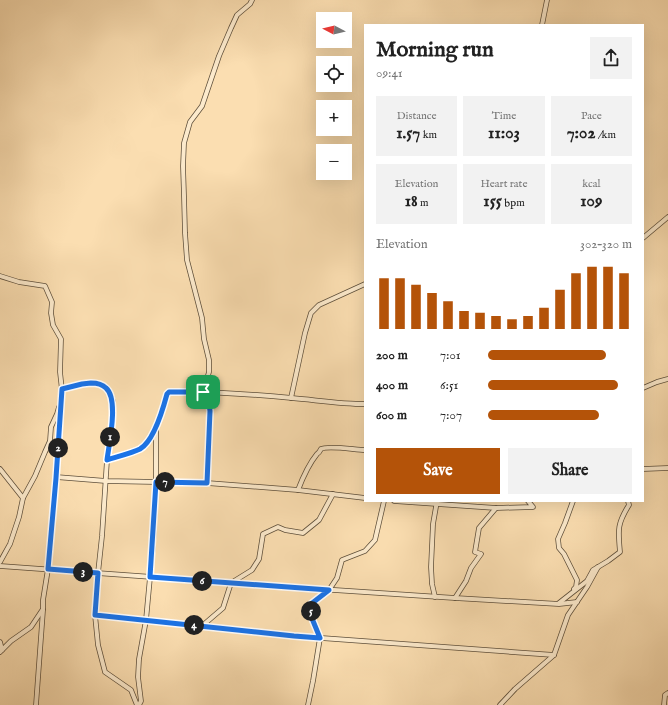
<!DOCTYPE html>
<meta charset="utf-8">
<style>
:root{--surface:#fff;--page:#f2f2f2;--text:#222;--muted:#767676;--accent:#b45309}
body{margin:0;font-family:"IM FELL English",serif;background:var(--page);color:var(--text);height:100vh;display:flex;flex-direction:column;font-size:15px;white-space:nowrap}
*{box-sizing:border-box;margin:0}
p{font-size:13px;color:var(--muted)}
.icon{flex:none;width:22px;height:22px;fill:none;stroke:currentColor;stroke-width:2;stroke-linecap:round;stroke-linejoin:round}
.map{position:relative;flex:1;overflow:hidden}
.details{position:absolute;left:364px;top:24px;width:280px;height:478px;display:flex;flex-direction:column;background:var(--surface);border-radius:0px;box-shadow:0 4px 16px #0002}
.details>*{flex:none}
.needle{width:26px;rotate:277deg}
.buttons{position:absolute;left:316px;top:12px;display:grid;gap:8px}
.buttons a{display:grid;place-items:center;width:36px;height:36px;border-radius:0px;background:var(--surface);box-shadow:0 4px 16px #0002;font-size:20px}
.pin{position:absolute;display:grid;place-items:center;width:34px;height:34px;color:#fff;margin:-17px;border-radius:8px;box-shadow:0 2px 6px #0006}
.km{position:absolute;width:20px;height:20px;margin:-10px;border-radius:50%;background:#222;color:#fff;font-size:11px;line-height:20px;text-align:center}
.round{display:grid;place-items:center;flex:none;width:42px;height:42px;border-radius:0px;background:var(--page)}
.summary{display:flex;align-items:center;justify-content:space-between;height:68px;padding:0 12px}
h1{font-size:22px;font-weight:800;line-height:30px}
.metrics{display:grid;grid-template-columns:repeat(3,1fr);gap:6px;height:68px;padding:4px 12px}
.metrics div{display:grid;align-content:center;border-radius:0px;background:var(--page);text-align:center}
.metrics b{font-size:17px;font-weight:800}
.metrics small{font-size:11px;font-weight:400}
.metrics p{font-size:11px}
.chart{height:112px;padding:8px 12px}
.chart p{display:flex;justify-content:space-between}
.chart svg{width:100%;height:72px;margin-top:4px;stroke:var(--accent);stroke-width:6}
.primary-button{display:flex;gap:8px;margin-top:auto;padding:8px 12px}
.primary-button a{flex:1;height:46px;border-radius:0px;background:var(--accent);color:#fff;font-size:16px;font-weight:800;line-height:46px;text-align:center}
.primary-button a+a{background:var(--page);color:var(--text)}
ul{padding:0 12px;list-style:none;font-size:13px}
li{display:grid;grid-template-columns:64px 48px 1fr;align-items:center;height:30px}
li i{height:10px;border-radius:5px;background:var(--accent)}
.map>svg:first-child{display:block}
</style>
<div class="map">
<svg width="668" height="705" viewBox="0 0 668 705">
<rect width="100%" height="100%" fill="#fbdeb1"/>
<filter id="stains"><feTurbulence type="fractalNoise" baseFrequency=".005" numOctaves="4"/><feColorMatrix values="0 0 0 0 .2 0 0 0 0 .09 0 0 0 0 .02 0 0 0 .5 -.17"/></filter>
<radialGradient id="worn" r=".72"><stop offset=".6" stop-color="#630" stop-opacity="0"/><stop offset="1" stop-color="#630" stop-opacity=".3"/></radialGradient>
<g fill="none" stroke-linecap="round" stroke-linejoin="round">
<defs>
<g id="minor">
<path d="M542,25L547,0"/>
<path d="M643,238L668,217"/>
<path d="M0,276L19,282L45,286L52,302L51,313L53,325L61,339L60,372L62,390"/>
<path d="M643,388L657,382L668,379"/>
<path d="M291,398L305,333L311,313L319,305L365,284"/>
<path d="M107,460L140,449L147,443L156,428L167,394L169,392L172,391C212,392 252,394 292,398C316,400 340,404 365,404"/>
<path d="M0,469L23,498"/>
<path d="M643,469L668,468"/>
<path d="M56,477L106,481L207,483L298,490L365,498"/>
<path d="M207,483L210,411L209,404L203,392L209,372V360L204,339L202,318L187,260L185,233L184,196L183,166L184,143L190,122L202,106L219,56L231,28L237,15L250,4L252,0"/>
<path d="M298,490C303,477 308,465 317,454C319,453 320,451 321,449C328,445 356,450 365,450"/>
<path d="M394,501L496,508"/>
<path d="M573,501L565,523L558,539L559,548L564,554L577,580L576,587L574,589"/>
<path d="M0,562L10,544L19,517L23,498L35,476L45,452L50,441L51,427L57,414L59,407"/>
<path d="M0,566L304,588L455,598L559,604L577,602"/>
<path d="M435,597L432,584L431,567L433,524L437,501"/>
<path d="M455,598L466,581L471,568L481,554L475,552L479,528L496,508L533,507L528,501"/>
<path d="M559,603L587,581L593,570L608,561L620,552C618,530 617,524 629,505L628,501"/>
<path d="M95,615L294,636L554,655"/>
<path d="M202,626L223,608L231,583L252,570L259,559L263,534L278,527L285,530L303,533L319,520L333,494"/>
<path d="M0,642L2,650"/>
<path d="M0,652L11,641L31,627L43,609V600L48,569L56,477L62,389L82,384L91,383L98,384L106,387L110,393L113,401V411L107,460L102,536L98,573L95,615L98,645L105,672L131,690L137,705"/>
<path d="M36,705L43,610"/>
<path d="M139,705L141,701L138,677L139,659L146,620L153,545L156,482V428"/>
<path d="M308,705L313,681L320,638L311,616V604L329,590L337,578L342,560L365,551L375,540L384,501"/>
<path d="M500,705L515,689L554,655L568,615L587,587L598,567"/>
<path d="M664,705L665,695L668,693"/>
</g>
</defs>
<use href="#minor" stroke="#5e4f3b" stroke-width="5.5"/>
<use href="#minor" stroke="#fceacc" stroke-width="4"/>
</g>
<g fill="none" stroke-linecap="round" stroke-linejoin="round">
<defs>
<path id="route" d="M91,383C96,383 102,384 106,388C119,399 109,444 107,460C116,457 132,453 140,449C154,441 163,409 167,394L169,392H203L209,404L210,411L207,483L156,482L150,577L329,590L311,604V616L320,638L294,636L95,615L98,573L48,569L56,478L62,389L82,384Z"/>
</defs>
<use href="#route" stroke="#fff" stroke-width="8"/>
<use href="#route" stroke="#1a73e8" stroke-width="5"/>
</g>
<rect width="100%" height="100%" filter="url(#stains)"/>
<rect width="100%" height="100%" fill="url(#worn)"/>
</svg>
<div class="buttons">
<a><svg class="needle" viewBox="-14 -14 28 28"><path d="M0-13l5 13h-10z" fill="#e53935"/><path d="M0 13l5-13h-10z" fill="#767676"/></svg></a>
<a><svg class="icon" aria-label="locate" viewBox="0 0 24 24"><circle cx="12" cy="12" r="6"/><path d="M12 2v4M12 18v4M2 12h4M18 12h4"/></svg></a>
<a>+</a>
<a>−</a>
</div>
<div class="pin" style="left:203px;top:392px;background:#1e9e55"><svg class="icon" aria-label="arrive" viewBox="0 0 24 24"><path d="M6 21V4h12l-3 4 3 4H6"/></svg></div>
<b class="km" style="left:110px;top:437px">1</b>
<b class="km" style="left:58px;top:448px">2</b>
<b class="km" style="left:83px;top:572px">3</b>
<b class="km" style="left:194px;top:625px">4</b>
<b class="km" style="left:311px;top:611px">5</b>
<b class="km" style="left:202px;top:581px">6</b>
<b class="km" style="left:165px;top:482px">7</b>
<section class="details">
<div class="summary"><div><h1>Morning run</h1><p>09:41</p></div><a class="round"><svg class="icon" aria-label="share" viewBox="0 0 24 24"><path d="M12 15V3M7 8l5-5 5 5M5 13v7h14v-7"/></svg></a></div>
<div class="metrics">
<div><p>Distance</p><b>1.57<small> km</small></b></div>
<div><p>Time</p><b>11:03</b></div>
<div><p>Pace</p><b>7:02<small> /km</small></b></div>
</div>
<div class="metrics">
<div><p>Elevation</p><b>18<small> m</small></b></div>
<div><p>Heart rate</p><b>155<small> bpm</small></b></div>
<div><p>kcal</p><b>109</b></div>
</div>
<div class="chart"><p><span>Elevation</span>302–320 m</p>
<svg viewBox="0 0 160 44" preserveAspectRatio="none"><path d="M5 44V13M15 44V13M25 44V17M35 44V22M45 44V27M55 44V33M65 44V34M75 44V36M85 44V38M95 44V36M105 44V31M115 44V20M125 44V10M135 44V6M145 44V6M155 44V10"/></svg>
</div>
<ul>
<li><b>200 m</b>7:01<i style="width:82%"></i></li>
<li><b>400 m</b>6:51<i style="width:90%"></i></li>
<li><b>600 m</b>7:07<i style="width:77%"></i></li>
</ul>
<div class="primary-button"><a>Save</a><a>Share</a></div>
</section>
</div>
